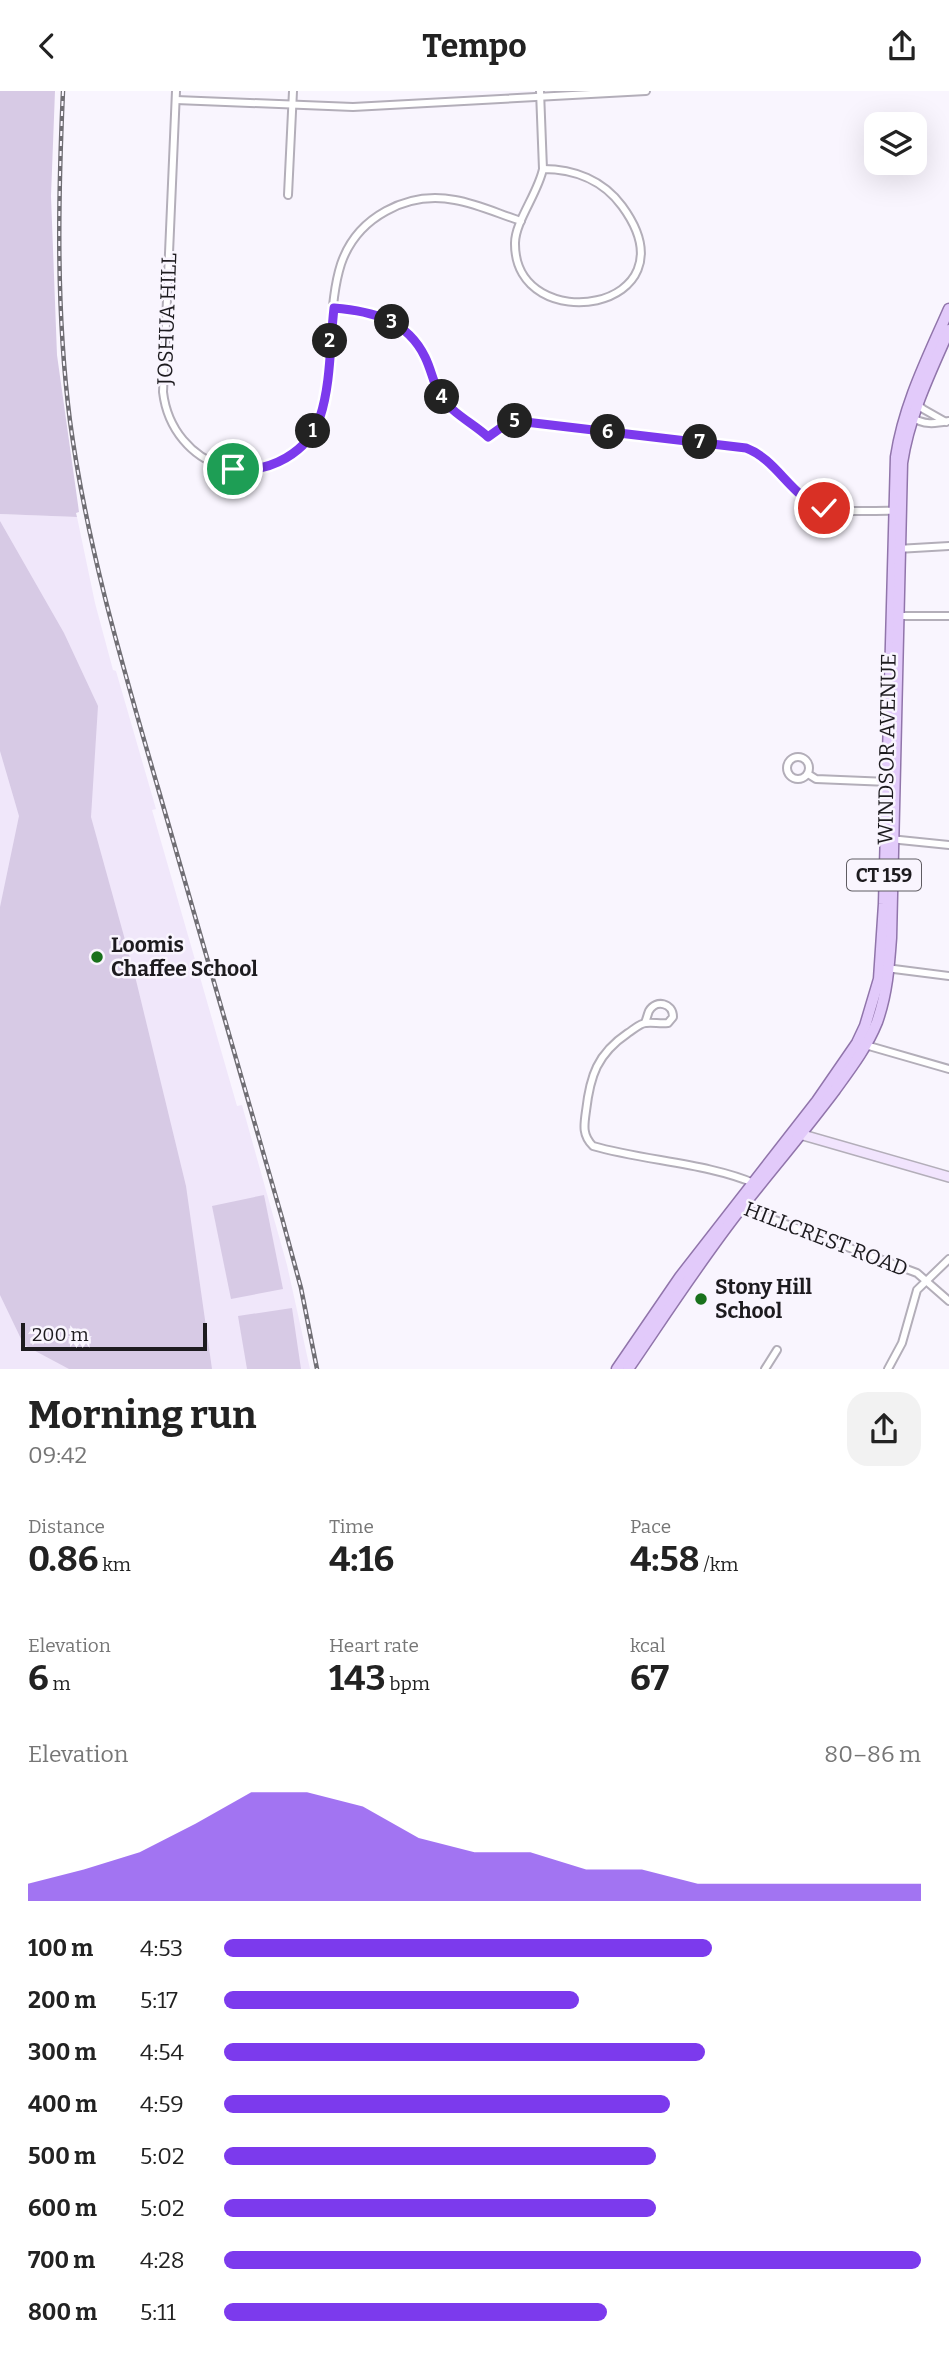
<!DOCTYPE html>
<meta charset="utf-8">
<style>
:root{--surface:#fff;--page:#f2f2f2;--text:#222;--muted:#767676;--accent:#7c3aed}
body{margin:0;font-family:Bitter,serif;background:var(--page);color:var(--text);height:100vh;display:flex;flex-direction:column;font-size:26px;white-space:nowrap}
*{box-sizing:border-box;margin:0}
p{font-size:23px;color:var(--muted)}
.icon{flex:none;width:38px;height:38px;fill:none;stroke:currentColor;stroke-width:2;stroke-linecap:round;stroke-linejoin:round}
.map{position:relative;height:1278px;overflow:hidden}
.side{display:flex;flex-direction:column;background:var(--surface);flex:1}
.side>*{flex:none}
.tools{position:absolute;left:864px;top:21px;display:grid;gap:14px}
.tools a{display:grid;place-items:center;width:63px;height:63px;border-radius:14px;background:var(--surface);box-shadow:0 7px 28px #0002;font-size:35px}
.scale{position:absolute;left:21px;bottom:18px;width:186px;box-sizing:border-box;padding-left:7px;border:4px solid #1d1b1f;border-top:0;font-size:19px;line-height:24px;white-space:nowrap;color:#1d1b1f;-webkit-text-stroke:5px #f9f5fe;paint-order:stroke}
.pin{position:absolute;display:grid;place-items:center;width:60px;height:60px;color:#fff;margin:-30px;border:4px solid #fff;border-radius:50%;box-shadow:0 2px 7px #0007}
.km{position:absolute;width:35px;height:35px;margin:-18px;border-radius:50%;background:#222;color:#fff;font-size:19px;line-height:35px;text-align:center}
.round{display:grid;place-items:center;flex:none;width:74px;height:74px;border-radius:21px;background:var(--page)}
.head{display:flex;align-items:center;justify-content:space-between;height:119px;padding:0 28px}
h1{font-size:38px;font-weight:700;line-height:52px}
.stats{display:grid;grid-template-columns:repeat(3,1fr);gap:10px;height:119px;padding:7px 28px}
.stats div{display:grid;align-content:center}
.stats b{font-size:35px;font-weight:700}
.stats small{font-size:19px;font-weight:400}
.stats p{font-size:19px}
.chart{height:196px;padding:14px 28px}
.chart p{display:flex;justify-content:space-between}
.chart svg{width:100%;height:126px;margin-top:7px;fill:var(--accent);opacity:.7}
ul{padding:0 28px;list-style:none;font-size:23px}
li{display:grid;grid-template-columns:112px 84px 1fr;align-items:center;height:52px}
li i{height:18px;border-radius:9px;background:var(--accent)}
header{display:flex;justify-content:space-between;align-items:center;height:91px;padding:0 28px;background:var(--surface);font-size:32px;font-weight:700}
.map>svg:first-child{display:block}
</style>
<header><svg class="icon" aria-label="back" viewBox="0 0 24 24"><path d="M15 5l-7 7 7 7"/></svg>Tempo<svg class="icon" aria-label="share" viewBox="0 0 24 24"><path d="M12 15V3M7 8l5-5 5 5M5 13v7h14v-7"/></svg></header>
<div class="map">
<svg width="949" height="1278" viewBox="0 0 949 1278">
<rect width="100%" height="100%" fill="#f9f5fe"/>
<path fill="#f0e7fa" d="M0,423L77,426L95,512L113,579L116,580L156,718L152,719L237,1015L242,1014L287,1174L310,1278H0Z"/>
<g fill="#d7cae5">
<path d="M0,0H55L51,105L57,264L79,421L76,422L77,426L0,423Z"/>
<path d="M0,430L64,542L98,615L91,726L135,885L186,1095L212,1278H69L24,1254L0,1204V816L19,725L0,660Z"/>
<path d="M264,1104L283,1198L231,1208L212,1115Z"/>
<path d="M292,1217L301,1278H247L238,1225Z"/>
</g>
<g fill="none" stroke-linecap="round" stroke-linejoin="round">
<defs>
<g id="street">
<path d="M176,0L163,301C172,377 263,409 310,344C327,321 326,290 329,263C332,234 332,201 341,173C357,126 407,100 455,109C478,113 499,123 521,130"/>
<path d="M540,0L543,78"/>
<path d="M176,9L353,16L646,0"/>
<path d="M543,78C574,78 603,89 622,115C699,220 514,249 515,152C515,131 538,102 543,78Z"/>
<path d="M288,104L293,0"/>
<path d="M334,217C372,220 407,230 425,266C431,278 433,291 439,302C449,321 473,331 488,346L509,331L517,330L746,357C777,368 788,403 817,415C838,423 875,419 898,420"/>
<path d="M915,311L923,318L946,331"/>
<path d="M911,326C924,334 934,333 949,330"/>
<path d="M897,458L949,455"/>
<path d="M896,525H949"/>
<circle cx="798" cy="677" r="11"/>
<path d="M808,683L816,688L889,691"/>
<path d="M890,748L949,754"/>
<path d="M886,877L949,885"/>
<path d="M645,931C646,930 648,922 649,920C656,908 673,912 673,926L668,932C660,933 653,931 646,932C640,932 633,939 628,942C597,963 590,985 586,1020C584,1034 582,1044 593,1055C645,1070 708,1072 756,1093"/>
<path d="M862,953L949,978"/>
<path d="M740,1116L917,1182L949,1210"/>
<path d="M765,1278L777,1259"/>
<path d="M888,1278L902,1252L917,1199L949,1168"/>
</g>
<path id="secondary" d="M796,1042L949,1086"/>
<g id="primary">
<path d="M617,1278L680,1186L817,1010L857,952L865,935L879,888L884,813L896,366C904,313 928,266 949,218"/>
<path d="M628,1278C665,1224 701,1168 742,1116C773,1077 805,1039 835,999C851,977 867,956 877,931C887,903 889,875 891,847L902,372C909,325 930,282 949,239"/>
</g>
</defs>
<use href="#street" stroke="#b3aeb9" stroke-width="10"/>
<use href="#secondary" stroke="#b3aeb9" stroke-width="12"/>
<use href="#primary" stroke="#9175ab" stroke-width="13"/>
<use href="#street" stroke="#fff" stroke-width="6"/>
<use href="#secondary" stroke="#f1e4fd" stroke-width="9"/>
<use href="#primary" stroke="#e2cafa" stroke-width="10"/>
<defs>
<path id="rail" d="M63,0C58,110 56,221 70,330C87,456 123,576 158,697C199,840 241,983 282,1127L301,1197L317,1278"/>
</defs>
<use href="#rail" stroke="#706e74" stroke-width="4.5"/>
<use href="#rail" stroke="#f9f5fe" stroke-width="2" stroke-dasharray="5" stroke-linecap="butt"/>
</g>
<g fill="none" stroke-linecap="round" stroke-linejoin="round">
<defs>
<path id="route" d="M233,378C270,382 308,362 320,326C331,293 330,251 334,217C372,220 407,229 425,266C431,278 433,291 439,302C449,321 473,332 488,346L509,331L517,330L746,357C778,369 791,407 824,417"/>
</defs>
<use href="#route" stroke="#fff" stroke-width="14"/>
<use href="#route" stroke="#7c3aed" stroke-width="9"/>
</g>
<g fill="#19711c" stroke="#f9f5fe" stroke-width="2.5">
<circle cx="97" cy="866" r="7"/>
<circle cx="701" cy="1208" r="7"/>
</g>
<g text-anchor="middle" stroke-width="5" stroke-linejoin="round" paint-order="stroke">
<rect fill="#f9f5fe" stroke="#5f5c62" stroke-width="2" x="847" y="768.5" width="74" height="31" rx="5"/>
<g font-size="19" font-weight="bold" fill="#1d1b1f">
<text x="884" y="791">CT 159</text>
</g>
<g font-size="21" fill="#1d1b1f" stroke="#f9f5fe">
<text transform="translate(167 228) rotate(-88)" y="7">JOSHUA HILL</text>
<text transform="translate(887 658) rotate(-89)" y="7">WINDSOR AVENUE</text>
<text transform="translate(826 1148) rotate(21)" y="7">HILLCREST ROAD</text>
</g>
<g font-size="21" font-weight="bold" fill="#1d1b1f" stroke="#f9f5fe" text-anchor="start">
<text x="111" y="861">Loomis<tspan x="111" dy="24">Chaffee School</tspan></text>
<text x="715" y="1203">Stony Hill<tspan x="715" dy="24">School</tspan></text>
</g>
</g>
</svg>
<div class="tools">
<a><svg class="icon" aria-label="layers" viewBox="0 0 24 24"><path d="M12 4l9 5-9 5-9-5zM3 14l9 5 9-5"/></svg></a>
</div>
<div class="scale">200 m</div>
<div class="pin" style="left:233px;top:378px;background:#1e9e55"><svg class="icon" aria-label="arrive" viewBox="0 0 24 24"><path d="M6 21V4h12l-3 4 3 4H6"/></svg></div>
<div class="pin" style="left:824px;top:417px;background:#d93025"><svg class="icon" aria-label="check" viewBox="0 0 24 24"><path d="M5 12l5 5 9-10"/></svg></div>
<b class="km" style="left:313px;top:340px">1</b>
<b class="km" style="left:330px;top:250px">2</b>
<b class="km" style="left:392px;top:231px">3</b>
<b class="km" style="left:442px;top:306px">4</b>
<b class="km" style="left:515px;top:330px">5</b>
<b class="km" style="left:608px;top:341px">6</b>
<b class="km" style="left:700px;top:351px">7</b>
</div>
<section class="side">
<div class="head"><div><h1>Morning run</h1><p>09:42</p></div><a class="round"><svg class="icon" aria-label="share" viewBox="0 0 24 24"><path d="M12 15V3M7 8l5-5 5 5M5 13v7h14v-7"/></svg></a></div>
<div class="stats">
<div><p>Distance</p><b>0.86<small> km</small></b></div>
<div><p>Time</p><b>4:16</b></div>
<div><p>Pace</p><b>4:58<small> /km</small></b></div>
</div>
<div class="stats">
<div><p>Elevation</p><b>6<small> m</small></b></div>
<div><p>Heart rate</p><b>143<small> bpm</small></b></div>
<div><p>kcal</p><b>67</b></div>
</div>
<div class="chart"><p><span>Elevation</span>80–86 m</p>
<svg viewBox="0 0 160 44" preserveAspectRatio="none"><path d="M0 44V38L10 33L20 27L30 17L40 6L50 6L60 11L70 22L80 27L90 27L100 33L110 33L120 38L130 38L140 38L150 38L160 38V44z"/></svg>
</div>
<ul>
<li><b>100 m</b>4:53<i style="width:70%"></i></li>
<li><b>200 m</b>5:17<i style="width:51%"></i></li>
<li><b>300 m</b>4:54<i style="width:69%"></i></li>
<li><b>400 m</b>4:59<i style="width:64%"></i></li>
<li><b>500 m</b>5:02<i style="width:62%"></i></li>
<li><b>600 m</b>5:02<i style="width:62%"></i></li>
<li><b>700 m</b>4:28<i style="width:100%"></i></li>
<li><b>800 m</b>5:11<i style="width:55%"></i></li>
</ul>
</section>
